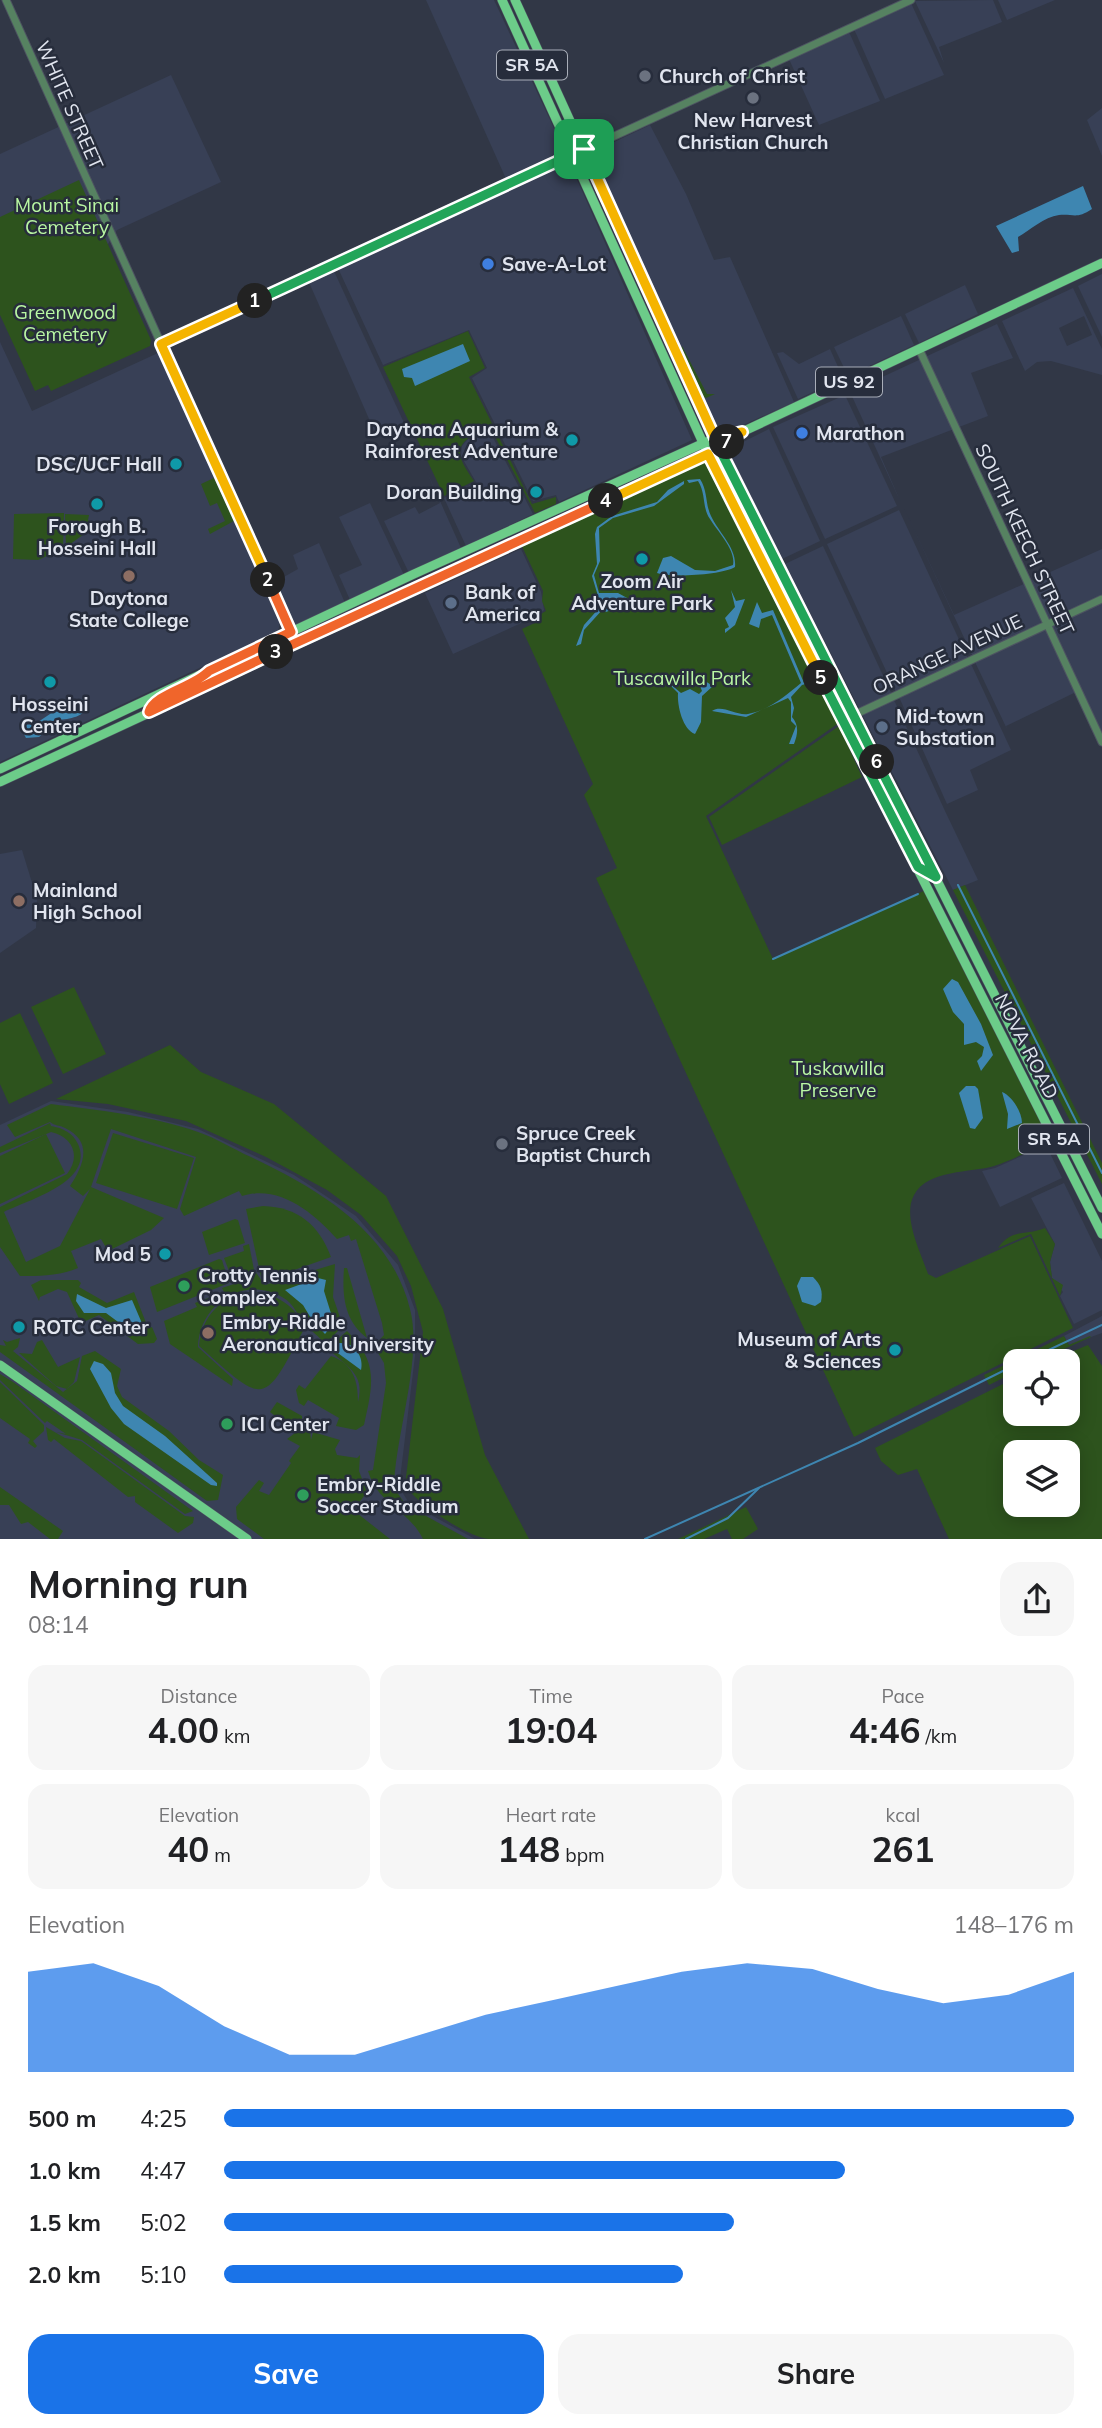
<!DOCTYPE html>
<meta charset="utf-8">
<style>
:root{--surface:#fff;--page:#f6f6f6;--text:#202124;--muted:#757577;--accent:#1a73e8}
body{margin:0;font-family:Mulish,sans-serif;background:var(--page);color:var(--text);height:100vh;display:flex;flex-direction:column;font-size:26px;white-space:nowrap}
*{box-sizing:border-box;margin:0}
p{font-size:23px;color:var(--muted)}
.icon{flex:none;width:38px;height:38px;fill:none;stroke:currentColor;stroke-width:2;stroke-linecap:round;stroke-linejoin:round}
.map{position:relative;height:1539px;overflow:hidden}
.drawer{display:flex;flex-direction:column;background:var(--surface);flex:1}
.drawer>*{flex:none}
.fabs{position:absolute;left:1003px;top:1349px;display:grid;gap:14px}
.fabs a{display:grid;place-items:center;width:77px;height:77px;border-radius:14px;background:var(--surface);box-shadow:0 4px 18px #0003;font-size:35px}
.pin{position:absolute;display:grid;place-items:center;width:60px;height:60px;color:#fff;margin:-30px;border-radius:14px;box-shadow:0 4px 10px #0006}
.km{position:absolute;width:35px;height:35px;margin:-18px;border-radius:50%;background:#222;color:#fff;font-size:19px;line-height:35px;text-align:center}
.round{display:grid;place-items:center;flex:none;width:74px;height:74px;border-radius:21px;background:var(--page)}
.summary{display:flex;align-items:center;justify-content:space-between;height:119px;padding:0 28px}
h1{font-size:38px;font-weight:700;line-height:52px}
.stats{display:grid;grid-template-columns:repeat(3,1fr);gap:10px;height:119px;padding:7px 28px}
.stats div{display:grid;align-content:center;border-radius:18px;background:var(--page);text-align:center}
.stats b{font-size:35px;font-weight:700}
.stats small{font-size:19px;font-weight:400}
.stats p{font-size:19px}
.chart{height:196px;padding:14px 28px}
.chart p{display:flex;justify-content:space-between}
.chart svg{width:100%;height:126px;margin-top:7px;fill:var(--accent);opacity:.7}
.action{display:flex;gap:14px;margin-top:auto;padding:14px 28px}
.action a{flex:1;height:80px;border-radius:21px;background:var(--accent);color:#fff;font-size:28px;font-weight:700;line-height:80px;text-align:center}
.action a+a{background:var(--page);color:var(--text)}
ul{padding:0 28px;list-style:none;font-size:23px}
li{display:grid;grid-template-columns:112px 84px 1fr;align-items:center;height:52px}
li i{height:18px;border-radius:9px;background:var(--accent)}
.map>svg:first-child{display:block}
</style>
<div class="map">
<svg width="1102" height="1539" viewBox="0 0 1102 1539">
<rect width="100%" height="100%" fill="#313746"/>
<g fill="#384056" fill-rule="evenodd">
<path d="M426,0H494L566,154L507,181Z"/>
<path d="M993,0L1002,22L939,47L944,63L915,1Z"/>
<path d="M998,0H1055L1007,20Z"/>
<path d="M911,3L944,75L885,99L854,29Z"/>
<path d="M849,32L880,101L819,125L789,59Z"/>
<path d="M171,75L221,182L117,230L108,244L64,265L49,238L0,259V154Z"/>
<path d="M1102,108V156L1087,120Z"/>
<path d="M650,125L686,194L714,260L730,257L794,402L732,430L725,432L714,427L698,396L591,153Z"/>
<path d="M568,159L692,440L559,502L556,495L533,501L472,378L487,368L469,330L383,365L337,266Z"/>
<path d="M333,269L405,425L377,437L308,280Z"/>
<path d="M1102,274V337L1078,286Z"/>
<path d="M965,285L978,314L919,343L905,314Z"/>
<path d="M1073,288L1102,349V375L1051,361L1037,362L1025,371L1002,321ZM1084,316L1092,335L1067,346L1059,328Z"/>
<path d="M901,316L914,345L848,376L834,347Z"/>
<path d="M997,324L1013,358L971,373L988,416L959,427L925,357Z"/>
<path d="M0,342L32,411L158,353L280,623L278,631L0,762Z"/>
<path d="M830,349L843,378L798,399L777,353L783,352L799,364Z"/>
<path d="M921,359L954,429L881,457L901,503L850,392Z"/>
<path d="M845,395L897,506L825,539L773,427Z"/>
<path d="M769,429L820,541L782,559L728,453L729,449Z"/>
<path d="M489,430L533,514L466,546L444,498L476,482L461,456L462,446L467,440Z"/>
<path d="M427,472L461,548L409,573L384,521L415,507L419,514L440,503Z"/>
<path d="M370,503L404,575L350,600L339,575L362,565L339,517Z"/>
<path d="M904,508L954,615L1026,583L1044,623L973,657Z"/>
<path d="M899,510L968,659L896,692L827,544Z"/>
<path d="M319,543L345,603L295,626L275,582L298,569L293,555Z"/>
<path d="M823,546L892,695L860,710L785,564Z"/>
<path d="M521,549L541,592L544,610L537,616L453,654L425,593Z"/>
<path d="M1102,549V596L1049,621L1030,581Z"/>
<path d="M1102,602V732L1051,626Z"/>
<path d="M1046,628L1076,692L1006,726L1007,729L975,662Z"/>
<path d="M971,664L1011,750L970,770L978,790L947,804L899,697Z"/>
<path d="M894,700L945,811L978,880L953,890L862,714Z"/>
<path d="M22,850L37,899L36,928L0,953V854Z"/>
<path d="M51,1101L128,1112L198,1129L294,1175L356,1216L398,1265L415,1310V1356L399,1487L409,1503L475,1539H0V1125Z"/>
<path d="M1046,1145L1062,1178L1000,1207L982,1171L995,1168Z"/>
<path d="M1064,1183L1102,1261V1310L1074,1324L1060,1296L1063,1292L1052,1278L1050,1262L1055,1244L1031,1198Z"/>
<path d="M1102,1316V1333L1069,1345L1064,1336Z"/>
</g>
<g fill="#2d531d" fill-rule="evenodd">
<path d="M79,180L151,340L150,346L51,391L48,385L35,391L0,315V217Z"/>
<path d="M468,331L485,368L469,377L532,504L556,497V504L535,513L490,427C456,442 451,449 474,481L444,496L383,367Z"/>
<path d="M682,346L707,394H715L706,398L699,394L680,353Z"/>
<path d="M708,454L843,720L706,816L773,959L928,889L1054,1139C1035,1148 1015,1159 994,1166C971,1173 928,1169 914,1195C902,1217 921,1253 928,1274L936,1278L1030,1236L1073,1328L854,1437L596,878L617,868L584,795L593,784L522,629L541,620L539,615L546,611L542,601L543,591L519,540Z"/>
<path d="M214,478L234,521L210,534L208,529L225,521L217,503L210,506L201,484Z"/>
<path d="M64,513L63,549L38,560L13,559L14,514Z"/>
<path d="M65,514L89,515L88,520L96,531L87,532L66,547Z"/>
<path d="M839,726L862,777L722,845L709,817Z"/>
<path d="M965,885L1102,1163V1184L953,890Z"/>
<path d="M74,987L106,1054L63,1074L31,1007Z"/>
<path d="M20,1013L53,1083L9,1104L0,1084V1023Z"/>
<path d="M170,1045L201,1072L274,1104L386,1196L443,1309L485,1455L529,1539C516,1539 502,1539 489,1539C467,1537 418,1504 405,1486L423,1332L411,1286L397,1256L361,1215L327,1190L266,1157L186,1121L108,1104L56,1099Z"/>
<path d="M51,1104C98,1110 153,1116 198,1132C216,1138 233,1149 251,1157C318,1189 391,1231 410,1309C423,1359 395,1435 394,1488L406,1505L468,1539H423C409,1510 379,1506 368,1471L373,1470L386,1383L384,1363L374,1346L384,1335L382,1323L356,1239L351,1241L349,1235L337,1239C314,1213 279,1184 242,1196L239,1191L184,1216L180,1209L196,1157L111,1129L91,1187L164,1218L151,1230L108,1251L101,1239L71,1251L78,1268C59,1276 40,1276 20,1276L0,1247V1207L67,1174C81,1156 73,1137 51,1132L0,1153V1147L50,1123L51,1126C63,1128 73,1133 78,1144C95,1182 28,1200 4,1212L26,1262L60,1246L90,1189L83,1196L70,1186C83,1166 94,1142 65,1128C59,1125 55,1126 50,1122L15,1137L7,1125Z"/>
<path d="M113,1133L194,1158L177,1209L96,1183Z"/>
<path d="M46,1134L65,1173L0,1204V1156Z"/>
<path d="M263,1206C298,1207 319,1225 331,1257L266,1280L261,1277L246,1209Z"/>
<path d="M235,1219L238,1220L245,1243L209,1255L202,1232Z"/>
<path d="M1045,1228L1055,1244L1050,1262L1052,1278L1063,1285L1060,1296L1031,1234L998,1248C1012,1228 1026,1236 1045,1228Z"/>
<path d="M249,1244L254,1270L265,1285L335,1264L333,1297L343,1326L325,1344C319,1336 312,1332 306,1325C297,1316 295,1304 282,1297C244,1275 199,1304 198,1347L233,1379L232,1386L170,1344L164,1321L197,1307L195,1303L224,1292L222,1288L234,1284L224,1258L244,1251L243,1246Z"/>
<path d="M219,1259L222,1260L229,1283L157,1312L150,1287Z"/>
<path d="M344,1268H347L367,1338C344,1321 342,1295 344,1268Z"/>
<path d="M41,1280H78L81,1283L79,1287L107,1303L134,1292L148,1328L152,1327L157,1339L154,1343L138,1344L99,1315L81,1323L67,1292L58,1289L40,1297L39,1301L31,1285Z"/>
<path d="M250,1292C275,1293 294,1304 305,1327C263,1407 266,1406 199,1346C202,1316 220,1297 250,1292Z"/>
<path d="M347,1331C379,1362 373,1385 364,1425L356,1430L336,1426L339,1418L308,1400L304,1406L299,1403L296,1390L299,1385L305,1389L331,1356C354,1364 358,1382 358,1402C366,1372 344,1366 328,1348Z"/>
<path d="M1064,1336L1069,1345L1090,1336L1091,1337L1037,1361L1015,1362V1372L989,1385L984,1375Z"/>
<path d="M20,1338L18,1347L13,1351L63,1392L77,1381L82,1356L95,1351L121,1369L117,1386L122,1397L169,1431L199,1460L223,1475L218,1500L207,1501L0,1352V1345L6,1346L3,1340L7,1342Z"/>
<path d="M42,1340L58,1367L80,1357L74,1382L67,1389L56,1386L19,1353L32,1354L37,1342Z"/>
<path d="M1088,1345L1102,1366V1539H949L917,1469L898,1475L881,1461L875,1448L1015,1378V1414H1068V1362L1049,1361ZM1015,1452H1068V1505H1015Z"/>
<path d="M0,1374L13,1382L193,1511L185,1514L82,1440L56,1432L66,1434L47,1421L45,1423L0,1380Z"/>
<path d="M0,1382L44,1425V1431L33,1441L37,1446L35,1448L28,1443L30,1439L0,1418Z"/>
<path d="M277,1402L302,1416V1419L287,1425L270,1412Z"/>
<path d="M46,1427L65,1438L81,1441L185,1516L194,1517L193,1523L178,1533L135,1502V1496L128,1497L54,1439L51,1442L48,1440Z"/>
<path d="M310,1428L311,1440L313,1432L340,1440L335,1449L337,1455L357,1458L360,1455L359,1471L367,1492L355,1508L334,1506L353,1510L390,1539H264L237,1519L236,1507L259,1480L264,1483L259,1491L269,1495L291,1463L289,1461L300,1446L287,1439L299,1430Z"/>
<path d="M0,1487L63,1531L58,1539H50L28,1522L21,1524L9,1505H0Z"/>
<path d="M746,1507L758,1529L743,1539H732L727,1529L704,1539H678Z"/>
</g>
<g fill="#3e86b1">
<path d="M1083,186L1092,209C1077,219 1075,214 1059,215C1044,217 1030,230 1018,237L1019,251L1012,253L996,226Z"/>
<path d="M463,344L470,361L415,386L412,378L404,377L402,369Z"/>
<path d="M700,479C708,491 705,504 711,516C719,533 737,548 735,567C722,575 670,578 657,573L663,558L671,556L695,570L715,571L733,565C736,550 718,532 710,519C702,508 706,493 698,481L689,483L687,480Z"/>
<path d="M684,481V484L654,506L613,518L599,528L600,561L594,575L599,593H618L629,599L630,603L606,612L603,609L584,630L581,644L576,646L584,625L601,606L592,576L597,564L595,534L597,527L612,516L657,502L668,490Z"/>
<path d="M731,590L736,601L745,599L735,625L725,633V629L729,627L725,618L735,607Z"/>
<path d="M757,602L762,613L773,610L804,683L813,682L802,685L791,697L794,708L792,717C799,725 798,734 794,744H789L796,726L791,721V702L788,698L746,717L712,711C722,704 736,716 748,714C767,711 787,695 801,683L772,615L761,619L759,628L749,624Z"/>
<path d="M662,677L681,693L690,689L699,694L702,691L700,686L705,681L713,686L702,696L701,722L695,734C683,730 677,706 678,693Z"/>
<path d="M84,699L89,705C84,717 70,719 58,720L39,737L26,738L22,730L25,725L35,724L68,702Z"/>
<path d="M952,979L958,982L981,1024L993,1055L981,1071L977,1061L982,1056L984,1047L976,1042L964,1045V1024L953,1012L943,989Z"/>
<path d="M966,1086H975L978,1089L983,1118L975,1129L970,1128L959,1093Z"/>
<path d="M1002,1092C1012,1096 1022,1112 1022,1123L1007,1129L1008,1114Z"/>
<path d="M801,1277H813C821,1285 823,1291 821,1302L815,1306L802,1302L797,1286Z"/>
<path d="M318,1278L326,1280L324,1291L334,1323L325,1334L312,1320L303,1305L285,1290Z"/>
<path d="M77,1294L106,1308L132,1300L147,1335L137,1336L106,1313H84L76,1301Z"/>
<path d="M339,1343C354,1342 364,1356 361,1370L335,1351Z"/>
<path d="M94,1361L103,1364L111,1373L115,1393L123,1406L165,1436L217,1483V1486L211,1485L124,1424L111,1408L90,1369Z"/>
</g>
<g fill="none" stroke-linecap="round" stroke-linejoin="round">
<g stroke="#3e86b1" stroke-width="2">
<path d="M958,885L1102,1173"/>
<path d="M773,959L918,894"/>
<path d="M1023,1362L1102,1325"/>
<path d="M645,1539L858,1443L1015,1365"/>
<path d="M686,1539L728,1518L759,1488"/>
</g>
<defs>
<g id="minor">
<path d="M6,0L296,643"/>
<path d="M161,344L911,0"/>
<path d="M919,349L1102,742"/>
<path d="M843,720L1102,599"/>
</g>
<g id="major">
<path d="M502,0L708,454L1102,1234"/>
<path d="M515,0L719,448L1102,1208"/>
<path d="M0,769L414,574L715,438L737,433"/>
<path d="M0,782L697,459L742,432L1102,263"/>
<path d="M0,1365L247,1539"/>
</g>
</defs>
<use href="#minor" stroke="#4d5361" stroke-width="9"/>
<use href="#major" stroke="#4d5361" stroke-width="10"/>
<use href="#minor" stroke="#568261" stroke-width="7"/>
<use href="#major" stroke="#6ccc89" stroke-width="9"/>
</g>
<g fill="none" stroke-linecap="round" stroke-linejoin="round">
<defs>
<path id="split-1" d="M255,301L584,149"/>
<path id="split-2" d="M255,301L161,344L268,580"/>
<path id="split-3" d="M268,580L291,632L209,671C194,687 154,694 149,712L276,652"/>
<path id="split-4" d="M276,652L606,501"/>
<path id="split-5" d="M606,501L708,454L821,678"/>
<path id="split-6" d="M821,678L918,867L936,877L877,762"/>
<path id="split-7" d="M727,442L719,448L877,762"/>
<path id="split-8" d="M584,149L715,438L742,432L727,442"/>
</defs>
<use href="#split-1" stroke="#fff" stroke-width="14"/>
<use href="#split-2" stroke="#fff" stroke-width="14"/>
<use href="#split-3" stroke="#fff" stroke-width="14"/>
<use href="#split-4" stroke="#fff" stroke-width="14"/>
<use href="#split-5" stroke="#fff" stroke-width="14"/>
<use href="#split-6" stroke="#fff" stroke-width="14"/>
<use href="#split-7" stroke="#fff" stroke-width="14"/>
<use href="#split-8" stroke="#fff" stroke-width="14"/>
<use href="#split-1" stroke="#22a559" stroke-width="9"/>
<use href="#split-2" stroke="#f5b400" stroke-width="9"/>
<use href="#split-3" stroke="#f0652b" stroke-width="9"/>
<use href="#split-4" stroke="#f0652b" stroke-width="9"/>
<use href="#split-5" stroke="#f5b400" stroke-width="9"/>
<use href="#split-6" stroke="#22a559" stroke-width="9"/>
<use href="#split-7" stroke="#22a559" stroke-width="9"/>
<use href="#split-8" stroke="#f5b400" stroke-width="9"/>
</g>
<g fill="#6b7280" stroke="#272d3c" stroke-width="2.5">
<circle cx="645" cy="76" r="7"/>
<circle cx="753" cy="98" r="7"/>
<circle cx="502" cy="1144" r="7"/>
</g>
<g fill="#3f7fe0" stroke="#272d3c" stroke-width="2.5">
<circle cx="488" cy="264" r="7"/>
<circle cx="802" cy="433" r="7"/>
</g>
<g fill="#0f9aa8" stroke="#272d3c" stroke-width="2.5">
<circle cx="572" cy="440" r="7"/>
<circle cx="176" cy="464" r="7"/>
<circle cx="536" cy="492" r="7"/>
<circle cx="97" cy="504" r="7"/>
<circle cx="642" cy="559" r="7"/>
<circle cx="50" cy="682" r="7"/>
<circle cx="165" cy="1254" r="7"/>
<circle cx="19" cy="1327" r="7"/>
<circle cx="895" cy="1350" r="7"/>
</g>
<g fill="#8d6e63" stroke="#272d3c" stroke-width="2.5">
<circle cx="129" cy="576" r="7"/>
<circle cx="19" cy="901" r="7"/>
<circle cx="208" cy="1333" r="7"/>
</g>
<g fill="#5c6f8a" stroke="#272d3c" stroke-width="2.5">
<circle cx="451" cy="603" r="7"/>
<circle cx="882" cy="727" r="7"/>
</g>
<g fill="#2e9e5b" stroke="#272d3c" stroke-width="2.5">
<circle cx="184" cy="1286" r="7"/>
<circle cx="227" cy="1424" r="7"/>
<circle cx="303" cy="1495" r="7"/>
</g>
<g text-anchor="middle" stroke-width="5" stroke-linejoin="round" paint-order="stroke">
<g fill="#272d3c" stroke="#a9aeb9" stroke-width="2">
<rect x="497" y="50.5" width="70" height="29" rx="5"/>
<rect x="816" y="367.5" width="66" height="29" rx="5"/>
<rect x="1019" y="1124.5" width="70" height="29" rx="5"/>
</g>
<g font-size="18" font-weight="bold" fill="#e1e5ef">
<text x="532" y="71">SR 5A</text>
<text x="849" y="388">US 92</text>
<text x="1054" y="1145">SR 5A</text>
</g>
<g font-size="19" font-weight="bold" fill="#e1e5ef" stroke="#272d3c" text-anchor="start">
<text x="659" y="83">Church of Christ</text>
<text x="753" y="127" text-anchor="middle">New Harvest<tspan x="753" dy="22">Christian Church</tspan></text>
<text x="502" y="271">Save-A-Lot</text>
<text x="558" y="436" text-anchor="end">Daytona Aquarium &amp;<tspan x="558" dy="22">Rainforest Adventure</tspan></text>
<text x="816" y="440">Marathon</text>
<text x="162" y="471" text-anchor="end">DSC/UCF Hall</text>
<text x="522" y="499" text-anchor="end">Doran Building</text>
<text x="97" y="533" text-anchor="middle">Forough B.<tspan x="97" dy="22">Hosseini Hall</tspan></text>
<text x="642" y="588" text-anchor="middle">Zoom Air<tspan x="642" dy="22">Adventure Park</tspan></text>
<text x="465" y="599">Bank of<tspan x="465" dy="22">America</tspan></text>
<text x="129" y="605" text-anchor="middle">Daytona<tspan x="129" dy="22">State College</tspan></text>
<text x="50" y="711" text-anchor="middle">Hosseini<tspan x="50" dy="22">Center</tspan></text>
<text x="896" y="723">Mid-town<tspan x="896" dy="22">Substation</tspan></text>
<text x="33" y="897">Mainland<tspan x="33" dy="22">High School</tspan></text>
<text x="516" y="1140">Spruce Creek<tspan x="516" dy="22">Baptist Church</tspan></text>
<text x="151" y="1261" text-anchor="end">Mod 5</text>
<text x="198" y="1282">Crotty Tennis<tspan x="198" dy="22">Complex</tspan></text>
<text x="222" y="1329">Embry-Riddle<tspan x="222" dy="22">Aeronautical University</tspan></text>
<text x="33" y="1334">ROTC Center</text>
<text x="881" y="1346" text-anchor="end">Museum of Arts<tspan x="881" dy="22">&amp; Sciences</tspan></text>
<text x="241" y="1431">ICI Center</text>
<text x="317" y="1491">Embry-Riddle<tspan x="317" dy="22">Soccer Stadium</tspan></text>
</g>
<g font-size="19" fill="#e1e5ef" stroke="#272d3c">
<text transform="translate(70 105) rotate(66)" y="7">WHITE STREET</text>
<text transform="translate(1025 539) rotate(65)" y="7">SOUTH KEECH STREET</text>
<text transform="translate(947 654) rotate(-25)" y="7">ORANGE AVENUE</text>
<text transform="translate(1027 1046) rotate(63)" y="7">NOVA ROAD</text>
</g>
<g font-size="19" fill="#b9f7a3" stroke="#272d3c">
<text x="67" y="212">Mount Sinai<tspan x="67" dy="22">Cemetery</tspan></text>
<text x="65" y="319">Greenwood<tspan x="65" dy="22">Cemetery</tspan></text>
<text x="682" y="685">Tuscawilla Park</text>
<text x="838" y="1075">Tuskawilla<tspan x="838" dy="22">Preserve</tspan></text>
</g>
</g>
</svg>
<div class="fabs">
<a><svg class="icon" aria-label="locate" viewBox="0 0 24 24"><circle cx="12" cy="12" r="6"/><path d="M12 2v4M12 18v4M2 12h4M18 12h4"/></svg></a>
<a><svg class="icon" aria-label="layers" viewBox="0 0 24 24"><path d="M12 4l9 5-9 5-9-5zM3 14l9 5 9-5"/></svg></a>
</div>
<div class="pin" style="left:584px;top:149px;background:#1e9e55"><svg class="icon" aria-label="arrive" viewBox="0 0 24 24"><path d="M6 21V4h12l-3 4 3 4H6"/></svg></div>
<b class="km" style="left:255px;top:301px">1</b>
<b class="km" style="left:268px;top:580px">2</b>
<b class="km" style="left:276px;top:652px">3</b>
<b class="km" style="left:606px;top:501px">4</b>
<b class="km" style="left:821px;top:678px">5</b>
<b class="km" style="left:877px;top:762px">6</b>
<b class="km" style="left:727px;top:442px">7</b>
</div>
<section class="drawer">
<div class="summary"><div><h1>Morning run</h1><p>08:14</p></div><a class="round"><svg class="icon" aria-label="share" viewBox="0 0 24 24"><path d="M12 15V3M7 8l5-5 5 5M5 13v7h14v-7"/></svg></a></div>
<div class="stats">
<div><p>Distance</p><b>4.00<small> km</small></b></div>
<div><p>Time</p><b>19:04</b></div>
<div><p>Pace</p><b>4:46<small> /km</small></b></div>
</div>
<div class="stats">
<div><p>Elevation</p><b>40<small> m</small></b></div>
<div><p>Heart rate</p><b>148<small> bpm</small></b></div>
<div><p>kcal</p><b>261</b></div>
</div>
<div class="chart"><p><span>Elevation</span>148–176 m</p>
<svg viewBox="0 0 160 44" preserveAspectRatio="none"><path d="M0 44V9L10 6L20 14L30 28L40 38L50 38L60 31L70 24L80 19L90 14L100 9L110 6L120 8L130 15L140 20L150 17L160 9V44z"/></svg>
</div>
<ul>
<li><b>500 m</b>4:25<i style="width:100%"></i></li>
<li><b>1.0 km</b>4:47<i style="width:73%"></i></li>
<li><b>1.5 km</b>5:02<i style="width:60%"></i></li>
<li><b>2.0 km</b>5:10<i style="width:54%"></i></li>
</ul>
<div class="action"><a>Save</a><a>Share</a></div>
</section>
